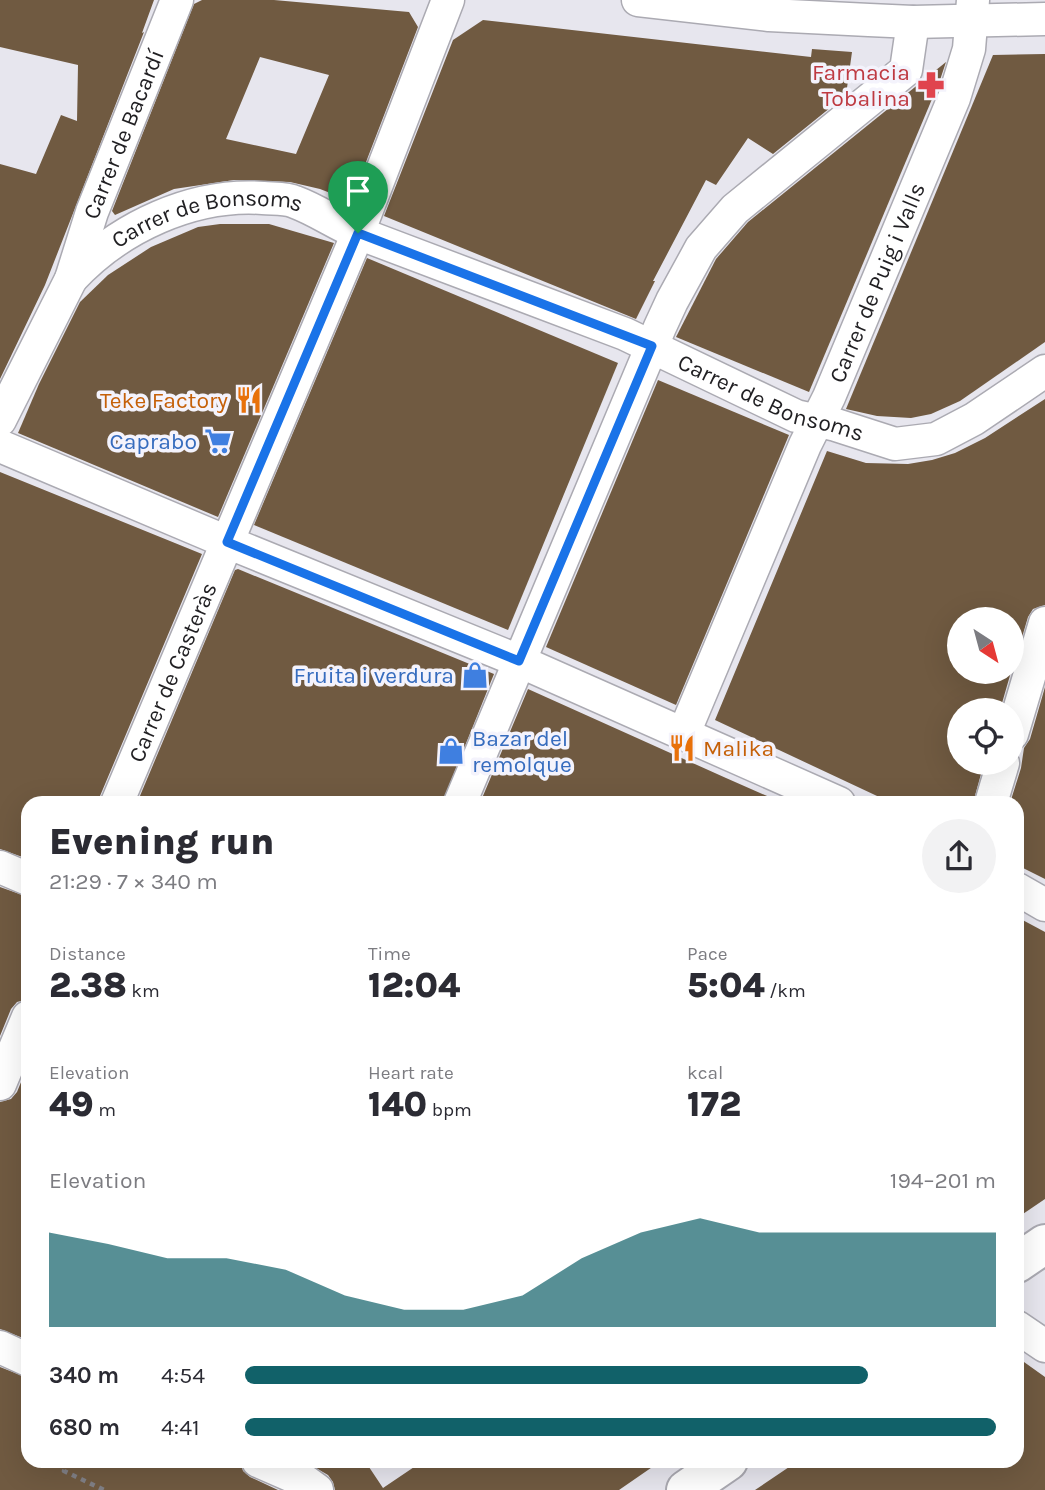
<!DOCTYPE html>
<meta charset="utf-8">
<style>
:root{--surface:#fff;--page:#f2f2f3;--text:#2b2b33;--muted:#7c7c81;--accent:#116169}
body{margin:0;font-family:Karla,sans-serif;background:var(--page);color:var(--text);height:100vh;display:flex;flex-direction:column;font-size:26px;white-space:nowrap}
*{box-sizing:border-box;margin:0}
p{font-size:23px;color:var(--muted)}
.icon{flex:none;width:38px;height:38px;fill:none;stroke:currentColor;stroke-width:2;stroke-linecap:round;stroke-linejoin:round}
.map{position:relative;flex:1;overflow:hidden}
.sheet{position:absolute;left:21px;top:796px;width:1003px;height:672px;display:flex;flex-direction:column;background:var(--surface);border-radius:21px;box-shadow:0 7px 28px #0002}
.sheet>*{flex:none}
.needle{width:46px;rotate:144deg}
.controls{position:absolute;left:947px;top:607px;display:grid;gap:14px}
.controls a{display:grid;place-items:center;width:77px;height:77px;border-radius:50%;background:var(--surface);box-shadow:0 7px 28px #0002;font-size:35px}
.pin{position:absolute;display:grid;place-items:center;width:60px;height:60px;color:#fff;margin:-72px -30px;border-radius:50% 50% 50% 0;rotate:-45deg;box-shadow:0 0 7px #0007}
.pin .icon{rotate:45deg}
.round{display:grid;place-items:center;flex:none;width:74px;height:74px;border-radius:37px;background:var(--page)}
.overview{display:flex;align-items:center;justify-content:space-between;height:119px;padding:0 28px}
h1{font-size:38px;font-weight:800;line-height:52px}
.metrics{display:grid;grid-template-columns:repeat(3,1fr);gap:10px;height:119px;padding:7px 28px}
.metrics div{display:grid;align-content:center}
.metrics b{font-size:35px;font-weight:800}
.metrics small{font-size:19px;font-weight:400}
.metrics p{font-size:19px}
.chart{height:196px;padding:14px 28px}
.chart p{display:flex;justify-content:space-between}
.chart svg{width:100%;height:126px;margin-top:7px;fill:var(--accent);opacity:.7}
ul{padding:0 28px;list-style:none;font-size:23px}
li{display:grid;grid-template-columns:112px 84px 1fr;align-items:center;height:52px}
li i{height:18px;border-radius:9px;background:var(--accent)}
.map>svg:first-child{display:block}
</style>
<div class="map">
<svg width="1045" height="1490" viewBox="0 0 1045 1490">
<rect width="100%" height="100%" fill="#e7e6ee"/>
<g fill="#705a41" fill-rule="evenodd">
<path d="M0,0H154L142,33L144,32L45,285L0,379V164L36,174L61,115L77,121L78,65L0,47Z"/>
<path d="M202,0H274L409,12L418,27L351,201L320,189L290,182L234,180L174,189L115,215L112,211L194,4ZM260,57L329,75L296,154L226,139Z"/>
<path d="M483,20L811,57L812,49L852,52L846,95L773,154L748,138L716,185L706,180L653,281H655L636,319L384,216L453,40Z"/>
<path d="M1045,54V342L960,401L931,414L911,418L877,416L846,409L993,55Z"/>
<path d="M946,62L940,80L809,392L676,337L716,259L748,222Z"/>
<path d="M220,224H269L334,243L218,517L18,433L39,384L80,302L108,275L151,247L198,227Z"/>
<path d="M367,258L618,363L508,630L254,525Z"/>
<path d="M658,380L789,435L676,705L546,647Z"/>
<path d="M1045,399V605L1033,609L1028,617L1012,671V620H959V672H1011L1000,710H959V763H984L973,803H892L715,720L827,451L866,463L908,464L932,460L955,453L985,438Z"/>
<path d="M0,472L202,554L100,796L99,803H28V859L0,849Z"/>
<path d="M238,569L494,674L442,803H137L235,570Z"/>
<path d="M1045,687V879L1017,865V803H1010L1021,768L1024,748L1030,739Z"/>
<path d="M528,689L726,778L783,803H480Z"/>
<path d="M0,887L28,897V999L17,1002L11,1009L0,1036Z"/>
<path d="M1017,917L1045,932V1199L1017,1218Z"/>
<path d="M28,1065V1340L0,1329V1102L11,1099L17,1092Z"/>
<path d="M1017,1357L1045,1377V1490H755L798,1461H1017Z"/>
<path d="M0,1367L28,1378V1461H240L243,1471L250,1477L278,1490H0Z"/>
<path d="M304,1461H365L383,1488L423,1461H661L619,1490H335L333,1482L328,1475Z"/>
</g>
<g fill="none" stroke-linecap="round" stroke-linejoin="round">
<defs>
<g id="minor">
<path d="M638,0L769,15L869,20L913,22L1045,19"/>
<path id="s1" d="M71,279C119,227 193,193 263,198C273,199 286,198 295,202C317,210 336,224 358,233L625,334L796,416L836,425L895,444L936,439L974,419L1045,371"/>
<path id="s2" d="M0,420L71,279L92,212L177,0"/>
<path d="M0,446L227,542L519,661L839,803"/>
<path id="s3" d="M684,733L805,445L829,397L954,98L969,49L973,0"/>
<path d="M1012,734L1045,623"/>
<path id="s4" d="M117,803L358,233L448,0"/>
<path d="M460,803L660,327L672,301L701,248L735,209L906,70L913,22"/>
<path d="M991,803L1003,763"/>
<path d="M0,867L28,879"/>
<path d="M1017,889L1045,905"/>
<path d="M0,1084L28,1017"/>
<path d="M1017,1327L1045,1346"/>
<path d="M0,1347L28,1360"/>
<path d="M258,1461L306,1482L317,1490"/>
</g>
<g id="tertiary">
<path d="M1017,1263L1045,1244"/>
<path d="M686,1490L728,1461"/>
</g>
</defs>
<use href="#minor" stroke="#abaab2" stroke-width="35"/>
<use href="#tertiary" stroke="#abaab2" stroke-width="42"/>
<path stroke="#818086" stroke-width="4.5" stroke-dasharray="5 5" stroke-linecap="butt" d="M69,1461L64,1471L104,1490"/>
<use href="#minor" stroke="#fff" stroke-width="32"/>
<use href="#tertiary" stroke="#fff" stroke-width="38"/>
</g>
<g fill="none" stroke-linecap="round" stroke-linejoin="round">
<defs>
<path id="route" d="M358,233L652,346L519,661L227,542Z"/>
</defs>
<use href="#route" stroke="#fff" stroke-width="14"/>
<use href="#route" stroke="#1a73e8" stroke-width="9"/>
</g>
<defs>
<symbol id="pharmacy-bare" viewBox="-9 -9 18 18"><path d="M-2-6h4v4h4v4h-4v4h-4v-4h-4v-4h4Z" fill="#e0444e" stroke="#f4f3fc" stroke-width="2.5" paint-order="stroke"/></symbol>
<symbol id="restaurant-bare" viewBox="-9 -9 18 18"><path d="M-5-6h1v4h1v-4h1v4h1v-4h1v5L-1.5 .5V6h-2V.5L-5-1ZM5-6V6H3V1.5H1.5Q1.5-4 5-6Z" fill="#e8710a" stroke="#f4f3fc" stroke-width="2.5" paint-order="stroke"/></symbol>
<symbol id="supermarket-bare" viewBox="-9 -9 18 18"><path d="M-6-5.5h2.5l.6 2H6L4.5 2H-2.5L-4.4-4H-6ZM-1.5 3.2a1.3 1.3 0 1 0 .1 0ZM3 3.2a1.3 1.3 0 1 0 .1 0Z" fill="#3f7fe0" stroke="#f4f3fc" stroke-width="2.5" paint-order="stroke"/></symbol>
<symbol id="shop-bare" viewBox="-9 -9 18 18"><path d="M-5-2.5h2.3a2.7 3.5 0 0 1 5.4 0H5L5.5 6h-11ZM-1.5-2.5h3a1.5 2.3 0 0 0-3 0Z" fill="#3f7fe0" stroke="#f4f3fc" stroke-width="2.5" paint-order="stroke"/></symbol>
</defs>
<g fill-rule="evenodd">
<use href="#pharmacy-bare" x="912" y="66" width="38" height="38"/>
<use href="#restaurant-bare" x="230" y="381" width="38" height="38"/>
<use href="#supermarket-bare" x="199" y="422" width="38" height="38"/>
<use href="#shop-bare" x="456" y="656" width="38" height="38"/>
<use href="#restaurant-bare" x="663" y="729" width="38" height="38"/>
<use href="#shop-bare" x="432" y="732" width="38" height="38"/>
</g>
<g text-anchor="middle" stroke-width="7" stroke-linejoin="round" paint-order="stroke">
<g font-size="23" fill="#be3a42" stroke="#f4f3fc" text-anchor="end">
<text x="910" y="80">Farmacia<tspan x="910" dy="26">Tobalina</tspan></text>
</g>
<g font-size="23" fill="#201f22" stroke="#f4f3fc">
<text dy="8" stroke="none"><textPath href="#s2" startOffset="312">Carrer de Bacardí</textPath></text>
<text dy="8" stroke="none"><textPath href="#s1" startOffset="156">Carrer de Bonsoms</textPath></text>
<text dy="8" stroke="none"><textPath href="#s3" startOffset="490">Carrer de Puig i Valls</textPath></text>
<text dy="8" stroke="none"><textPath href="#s1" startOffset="763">Carrer de Bonsoms</textPath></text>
<text dy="8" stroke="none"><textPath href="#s4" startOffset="142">Carrer de Casteràs</textPath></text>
</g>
<g font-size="23" fill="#c56008" stroke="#f4f3fc" text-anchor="end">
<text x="228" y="408">Teke Factory</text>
<text x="703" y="756" text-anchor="start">Malika</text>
</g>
<g font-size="23" fill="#366cbe" stroke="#f4f3fc" text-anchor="end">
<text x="197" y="449">Caprabo</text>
<text x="454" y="683">Fruita i verdura</text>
<text x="472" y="746" text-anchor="start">Bazar del<tspan x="472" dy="26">remolque</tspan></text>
</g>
</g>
</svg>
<div class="controls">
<a><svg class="needle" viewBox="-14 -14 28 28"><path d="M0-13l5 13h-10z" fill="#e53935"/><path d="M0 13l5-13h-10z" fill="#7c7c81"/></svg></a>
<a><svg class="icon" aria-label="locate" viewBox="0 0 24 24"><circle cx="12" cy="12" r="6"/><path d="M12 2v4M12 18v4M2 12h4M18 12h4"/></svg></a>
</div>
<div class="pin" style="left:358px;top:233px;background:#1e9e55"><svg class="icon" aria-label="arrive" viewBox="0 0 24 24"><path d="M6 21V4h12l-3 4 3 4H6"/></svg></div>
<section class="sheet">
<div class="overview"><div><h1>Evening run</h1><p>21:29 · 7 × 340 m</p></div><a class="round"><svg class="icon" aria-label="share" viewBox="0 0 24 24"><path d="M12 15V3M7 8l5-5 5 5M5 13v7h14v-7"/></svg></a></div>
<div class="metrics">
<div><p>Distance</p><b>2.38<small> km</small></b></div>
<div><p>Time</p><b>12:04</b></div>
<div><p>Pace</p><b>5:04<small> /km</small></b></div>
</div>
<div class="metrics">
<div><p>Elevation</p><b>49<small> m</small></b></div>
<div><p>Heart rate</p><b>140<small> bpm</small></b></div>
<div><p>kcal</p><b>172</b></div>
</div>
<div class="chart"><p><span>Elevation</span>194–201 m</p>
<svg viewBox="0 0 160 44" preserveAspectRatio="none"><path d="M0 44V11L10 15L20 20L30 20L40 24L50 33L60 38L70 38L80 33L90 20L100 11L110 6L120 11L130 11L140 11L150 11L160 11V44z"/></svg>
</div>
<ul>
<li><b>340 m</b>4:54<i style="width:83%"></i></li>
<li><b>680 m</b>4:41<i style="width:100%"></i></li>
</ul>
</section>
</div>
